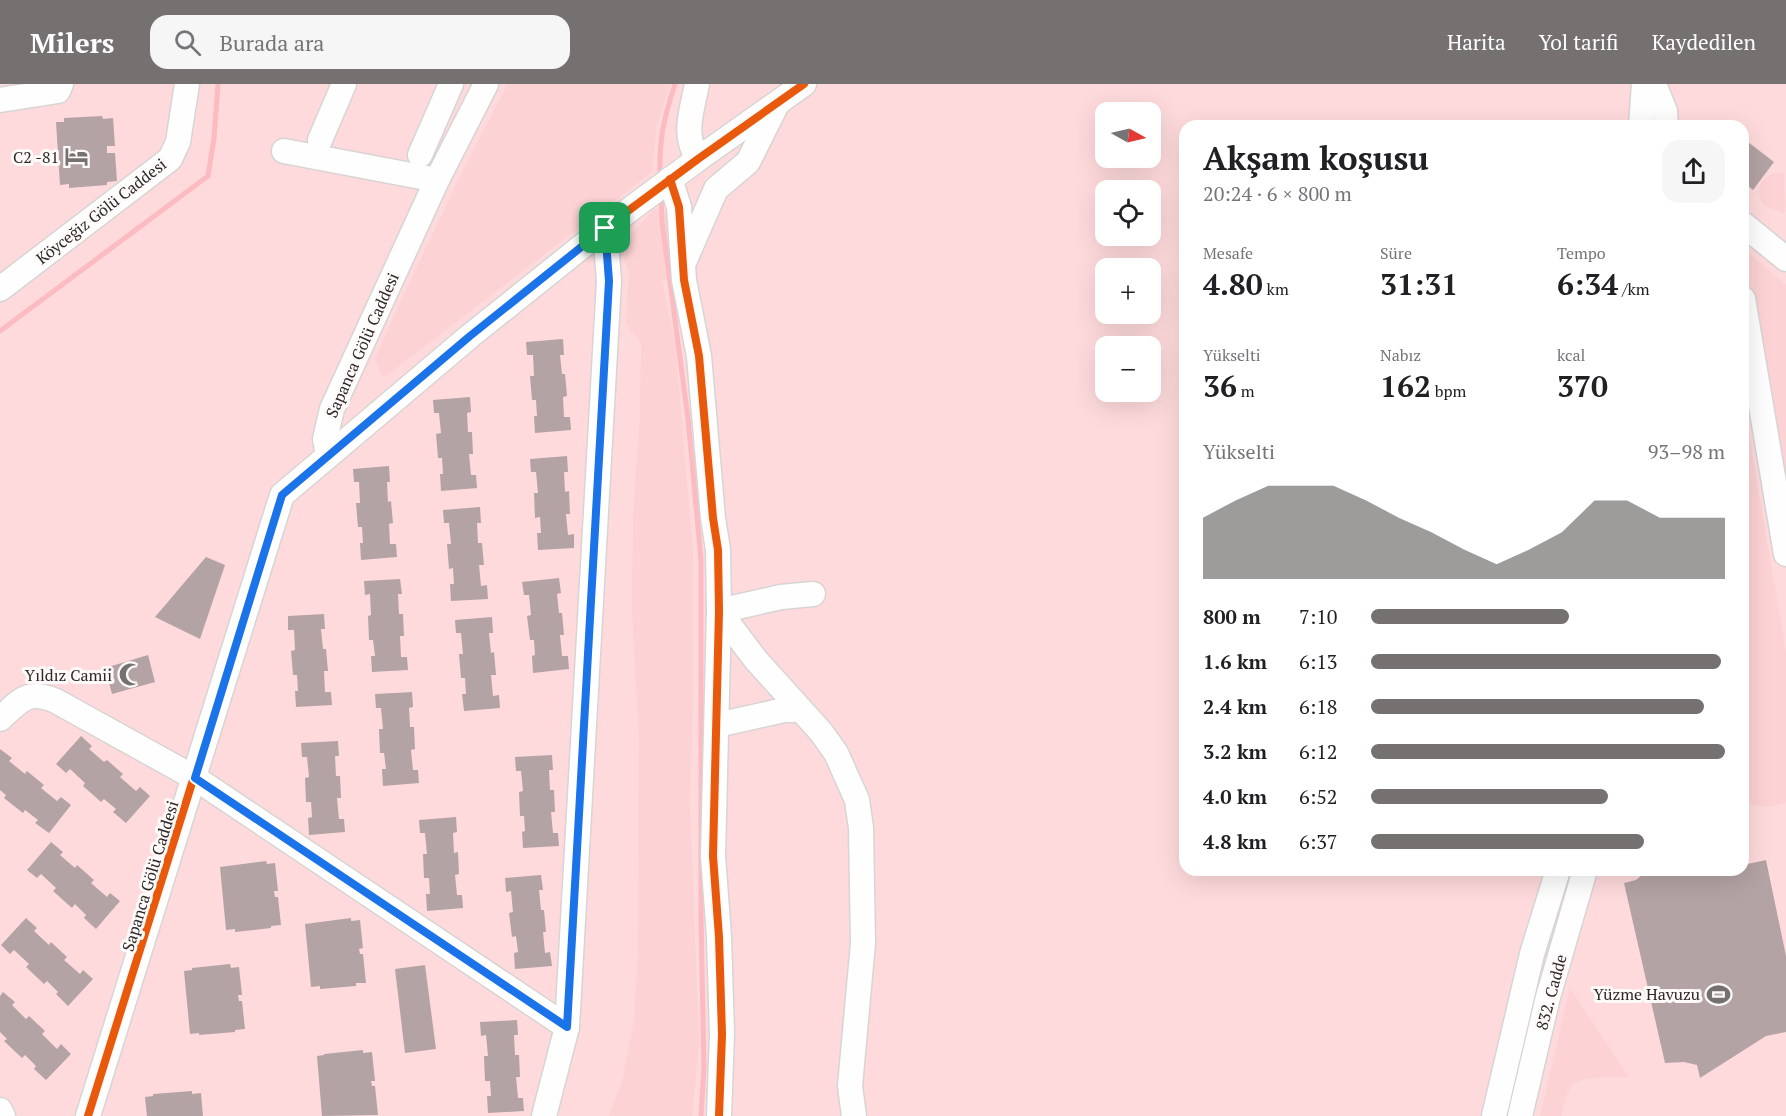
<!DOCTYPE html>
<html lang="tr">
<meta charset="utf-8">
<style>
:root{--surface:#fff;--page:#f6f6f6;--text:#202124;--muted:#757577;--accent:#767171}
body{margin:0;font-family:"PT Serif",serif;background:var(--page);color:var(--text);height:100vh;display:flex;flex-direction:column;font-size:22px;white-space:nowrap}
*{box-sizing:border-box;margin:0}
p{font-size:20px;color:var(--muted)}
.icon{flex:none;width:33px;height:33px;fill:none;stroke:currentColor;stroke-width:2;stroke-linecap:round;stroke-linejoin:round}
.map{position:relative;flex:1;overflow:hidden}
.sheet{position:absolute;left:1179px;top:36px;width:570px;height:756px;display:flex;flex-direction:column;background:var(--surface);border-radius:18px;box-shadow:0 6px 24px #0002}
.sheet>*{flex:none}
.needle{width:39px;rotate:98deg}
.controls{position:absolute;left:1095px;top:18px;display:grid;gap:12px}
.controls a{display:grid;place-items:center;width:66px;height:66px;border-radius:12px;background:var(--surface);box-shadow:0 6px 24px #0002;font-size:30px}
.pin{position:absolute;display:grid;place-items:center;width:51px;height:51px;color:#fff;margin:-26px;border-radius:12px;box-shadow:0 3px 9px #0006}
.round{display:grid;place-items:center;flex:none;width:63px;height:63px;border-radius:18px;background:var(--page)}
.overview{display:flex;align-items:center;justify-content:space-between;height:102px;padding:0 24px}
h1{font-size:33px;font-weight:700;line-height:45px}
.stats{display:grid;grid-template-columns:repeat(3,1fr);gap:9px;height:102px;padding:6px 24px}
.stats div{display:grid;align-content:center}
.stats b{font-size:30px;font-weight:700}
.stats small{font-size:16px;font-weight:400}
.stats p{font-size:16px}
.chart{height:168px;padding:12px 24px}
.chart p{display:flex;justify-content:space-between}
.chart svg{width:100%;height:108px;margin-top:6px;fill:var(--accent);opacity:.7}
ul{padding:0 24px;list-style:none;font-size:20px}
li{display:grid;grid-template-columns:96px 72px 1fr;align-items:center;height:45px}
li i{height:15px;border-radius:8px;background:var(--accent)}
header{display:flex;align-items:center;gap:36px;box-sizing:border-box;height:84px;padding:0 30px;background:var(--accent);color:#fff}
header strong{font-size:28px}
nav{display:flex;gap:33px;margin-inline-start:auto;font-size:21px}
.search{width:420px;height:54px;background:var(--page);display:flex;align-items:center;gap:15px;box-sizing:border-box;padding:0 21px;border-radius:18px;color:var(--muted);font-size:22px}
.map>svg:first-child{display:block}
</style>
<header>
<strong>Milers</strong>
<div class="search"><svg class="icon" aria-label="search" viewBox="0 0 24 24"><circle cx="10" cy="10" r="6"/><path d="M15 15l6 6"/></svg>Burada ara</div>
<nav><a>Harita</a><a>Yol tarifi</a><a>Kaydedilen</a></nav>
</header>
<div class="map">
<svg width="1786" height="1032" viewBox="0 0 1786 1032">
<rect width="100%" height="100%" fill="#fdfbfb"/>
<path fill="#fedadc" fill-rule="evenodd" d="M0,0H1786V1032H0ZM1106,28H1150V74H1106ZM1185,42H1743V786H1185ZM1106,106H1150V152H1106ZM1106,184H1150V230H1106ZM1106,262H1150V308H1106Z"/>
<g fill="#fcd2d4">
<path d="M508,0H670L657,42L652,88L383,294L375,275C416,182 460,90 508,0Z"/>
<path d="M1780,88L1784,90C1783,103 1786,116 1785,129L1764,122C1753,105 1760,92 1780,88Z"/>
<path d="M654,125L668,129L673,154L669,170L677,181L674,194L662,197L675,258L693,467V602L690,717L699,961L692,1032H609L622,998L634,936L638,873L639,653L632,527L633,430L640,334L641,258L626,240L629,188L624,175L629,153Z"/>
<path d="M1743,164L1786,201V432L1743,168Z"/>
<path d="M1743,314L1786,569V719L1769,723L1743,719Z"/>
<path d="M1570,904L1629,993C1614,994 1578,990 1570,1004C1565,1012 1564,1023 1561,1032H1540Z"/>
</g>
<g fill="none" stroke-linecap="round" stroke-linejoin="round">
<g stroke="#fcbbc0" stroke-width="5">
<path d="M660,94C659,55 663,37 675,0"/>
<path d="M661,112L662,137L688,335L701,476V834L704,983L701,1032"/>
<path d="M0,247L208,92L214,54L218,0"/>
</g>
</g>
<g fill="#b4a3a5">
<path d="M102,32L103,35L113,34L115,62H107V69H115L117,97L107,98V101L69,104V100L60,101L56,38H64V34Z"/>
<path d="M1744,55L1774,78L1753,106L1743,98Z"/>
<path d="M563,255L564,271H560L562,290H565L567,312L563,313L564,333H570L571,346L535,349L534,332H537L536,316H532L530,292H534L533,271H527L526,258Z"/>
<path d="M470,313L471,328L467,329L468,348H472L473,370H469L471,391H476L477,404L441,407L440,390H443L442,374H438L436,350L441,349L439,329H434L433,316Z"/>
<path d="M567,372L568,388H564L565,408L569,407L570,430H566L568,451L574,450V464L538,466L537,449H541L540,433L535,434L534,409H538L536,388H531L530,375Z"/>
<path d="M389,382L390,398H387L388,418L391,417L393,439L389,440L390,460H396L397,473L361,476L360,459H363L362,443H358L356,419H360L359,398H354L353,385Z"/>
<path d="M480,423L481,439H477L478,459H482L484,481H479L481,502L487,501L488,515L451,517L450,500H454L453,484L449,485L447,460H451L449,439H444L443,426Z"/>
<path d="M206,473L225,481L200,555L155,533Z"/>
<path d="M559,494L561,509L557,510L559,529H562L564,551H560L562,572H568L569,585L533,589L532,572L535,571L534,556H530L527,532L531,531L529,511H524L522,498Z"/>
<path d="M400,495L402,510H398L399,530H403L404,552H400L401,573H407L408,586L372,588L371,572H375L373,556H369L368,532L371,531L370,510L365,511L364,497Z"/>
<path d="M324,530L325,545H321L323,565H326L328,587H324L325,608H331L332,621L296,623L295,607H298L297,591H293L291,567L295,566L294,546H288V532Z"/>
<path d="M492,533L493,549H489L491,569L494,568L496,591H491L493,612L499,611L500,624L464,627L462,610H466L465,594H461L459,570H463L461,549H456L455,536Z"/>
<path d="M148,571L155,598L112,610L105,584Z"/>
<path d="M412,608L413,623L409,624L410,643H414L415,665L411,666L413,686H418L419,699L383,702L382,685H386L384,669H380L379,645H383L381,624H376L375,610Z"/>
<path d="M81,652L92,662L89,665L104,678L107,676L123,690L120,693L136,707L140,703L150,712L126,739L113,728L116,725L104,715L101,718L83,702L85,699L70,685L66,689L56,680Z"/>
<path d="M338,657L339,672H335L336,692H340L341,714H337L339,735H344L345,748L309,751L308,734L312,733L311,718H306L305,694L309,693L307,673H302L301,659Z"/>
<path d="M0,665L12,674L9,677L25,690L27,687L44,701L41,704L57,717L61,713L71,721L49,749L35,739L38,736L25,726L23,729L4,714L6,711L0,706Z"/>
<path d="M552,671L553,686H549L550,706H554L555,728H551L553,749H558L559,762L523,764L522,748L525,747L524,732H520L519,708L523,707L521,687H516L515,673Z"/>
<path d="M456,733L457,748L453,749L454,769L458,768L459,790L455,791L457,811H462L463,824L427,827L426,810H430L429,794H424L423,770H427L425,749H420L419,736Z"/>
<path d="M51,758L63,768L60,771L75,784L77,781L94,796L91,799L107,813L110,809L120,817L96,845L84,834L86,831L75,820L72,824L53,807L56,804L41,790L37,794L27,786Z"/>
<path d="M1766,776L1786,872V948L1766,952L1700,994L1697,981L1684,978L1665,979L1624,799L1636,796L1648,786H1743V781Z"/>
<path d="M266,777L267,780L275,779L278,807H274L275,813H278L281,841L271,842V844L235,848V845L226,846L220,783Z"/>
<path d="M541,791L543,806H539L541,826H544L546,848H543L545,869L550,868L552,882L515,885L514,869L518,868L516,852L512,853L509,829L513,828L511,807L506,808L505,794Z"/>
<path d="M26,834L37,844L34,847L49,861L51,858L67,873L64,876L80,890L83,886L93,895L68,922L56,910L58,908L47,897L44,900L26,883L29,880L14,866L10,870L1,861Z"/>
<path d="M351,834V837L360,836L363,864L359,865L360,870H363L366,899H356V902L320,905V902L311,903L305,840Z"/>
<path d="M230,880L231,884L239,883L242,911H238L239,917H242L245,945L235,946V948L199,951V949L190,950L184,887L192,886V884Z"/>
<path d="M425,881L436,965L405,969L395,885Z"/>
<path d="M3,908L15,918L12,921L26,935L29,932L45,947L42,950L57,965L61,960L71,970L46,996L34,985L36,982L25,971L22,974L4,957L7,955L0,948V912Z"/>
<path d="M517,936L518,951H514L515,971H519L520,993H516L518,1014H523L524,1027L488,1029L487,1012H491L490,997H485L484,972H488L486,951L481,952L480,938Z"/>
<path d="M363,966V969L372,968L375,997H371L372,1002H375L378,1031L322,1032L317,972L324,971V970Z"/>
<path d="M192,1007V1010L201,1009L203,1032H147L145,1013L153,1012V1010Z"/>
</g>
<g fill="none" stroke-linecap="round" stroke-linejoin="round">
<defs>
<g id="minor">
<path d="M697,0C692,27 682,50 698,75"/>
<path d="M1654,0L1665,27L1666,42"/>
<path d="M0,16L58,7L61,0"/>
<path d="M1641,42L1644,0"/>
<path d="M320,56L344,0"/>
<path d="M284,67L437,96"/>
<path d="M420,71L451,0"/>
<path d="M670,95L679,123L684,196L699,272L713,434L718,466L719,527L713,772L719,853L722,950L719,1032"/>
<path d="M1743,140L1786,175"/>
<path d="M685,176L716,105L748,78L777,20"/>
<path d="M0,205L170,75L178,58L187,0"/>
<path d="M1743,215L1786,470"/>
<path d="M328,372L325,355L332,325L437,96L486,0"/>
<path d="M813,510L781,513L719,527L756,576L821,648L836,669L857,716L861,744L863,859L850,1002L854,1032"/>
<path d="M0,635C21,616 27,605 56,617L195,694L567,943"/>
<path d="M717,641L784,626H800"/>
<path d="M0,1026L3,1032"/>
<path d="M88,1032L282,411L470,252L605,144L698,75L804,0"/>
<path d="M544,1032L567,943L609,197L605,144"/>
<path d="M1494,1032L1532,870L1558,786"/>
<path d="M1520,1032L1548,913L1585,786"/>
</g>
</defs>
<use href="#minor" stroke="#d8d4d4" stroke-width="27"/>
<use href="#minor" stroke="#fffefe" stroke-width="24"/>
<defs>
<g id="cycleway">
<path d="M670,95L679,123L684,196L699,272L713,434L718,466L719,527L713,772L719,853L722,950L719,1032"/>
<path d="M88,1032L282,411L470,252L605,144L698,75L804,0"/>
</g>
</defs>
<use href="#cycleway" stroke="#fefafa" stroke-width="11"/>
<use href="#cycleway" stroke="#e8590c" stroke-width="8"/>
</g>
<g fill="none" stroke-linecap="round" stroke-linejoin="round">
<defs>
<path id="route" d="M605,144L609,197L567,943L195,694L282,411L470,252Z"/>
</defs>
<use href="#route" stroke="#fff" stroke-width="12"/>
<use href="#route" stroke="#1a73e8" stroke-width="8"/>
</g>
<defs>
<symbol id="hotel-bare" viewBox="-9 -9 18 18"><path d="M-6-4.5h1.5V1H6V5H4.5V3h-9V5H-6ZM-4 0a1.8 1.8 0 1 1 3.6 0ZM.5 0V-2.5h3Q6-2.5 6 0Z" fill="#767171" stroke="#fefafa" stroke-width="2.5" paint-order="stroke"/></symbol>
<symbol id="mosque-bare" viewBox="-9 -9 18 18"><path d="M3.5-4.9A6 6 0 1 0 3.5 4.9A5 5 0 1 1 3.5-4.9Z" fill="#767171" stroke="#fefafa" stroke-width="2.5" paint-order="stroke"/></symbol>
<symbol id="stadium-bare" viewBox="-9 -9 18 18"><path d="M0-5a6.5 5 0 1 0 0 10a6.5 5 0 1 0 0-10ZM-3.5-1.8h7v3.6h-7Z" fill="#767171" stroke="#fefafa" stroke-width="2.5" paint-order="stroke"/></symbol>
</defs>
<g fill-rule="evenodd">
<use href="#hotel-bare" x="60" y="56" width="33" height="33"/>
<use href="#mosque-bare" x="114" y="574" width="33" height="33"/>
<use href="#stadium-bare" x="1702" y="894" width="33" height="33"/>
</g>
<g text-anchor="middle" stroke-width="6" stroke-linejoin="round" paint-order="stroke">
<g font-size="16" fill="#2e2727" stroke="#fefafa" text-anchor="end">
<text x="59" y="79">C2 -81</text>
<text x="112" y="597">Yıldız Camii</text>
<text x="1700" y="916">Yüzme Havuzu</text>
</g>
<g font-size="16" fill="#2e2727" stroke="#fefafa">
<text transform="translate(101 127) rotate(-38)" y="6">Köyceğiz Gölü Caddesi</text>
<text transform="translate(362 261) rotate(-66)" y="6">Sapanca Gölü Caddesi</text>
<text transform="translate(150 792) rotate(-73)" y="6">Sapanca Gölü Caddesi</text>
<text transform="translate(1551 908) rotate(-75)" y="6">832. Cadde</text>
</g>
</g>
</svg>
<div class="controls">
<a><svg class="needle" viewBox="-14 -14 28 28"><path d="M0-13l5 13h-10z" fill="#e53935"/><path d="M0 13l5-13h-10z" fill="#757577"/></svg></a>
<a><svg class="icon" aria-label="locate" viewBox="0 0 24 24"><circle cx="12" cy="12" r="6"/><path d="M12 2v4M12 18v4M2 12h4M18 12h4"/></svg></a>
<a>+</a>
<a>−</a>
</div>
<div class="pin" style="left:605px;top:144px;background:#1e9e55"><svg class="icon" aria-label="arrive" viewBox="0 0 24 24"><path d="M6 21V4h12l-3 4 3 4H6"/></svg></div>
<section class="sheet">
<div class="overview"><div><h1>Akşam koşusu</h1><p>20:24 · 6 × 800 m</p></div><a class="round"><svg class="icon" aria-label="share" viewBox="0 0 24 24"><path d="M12 15V3M7 8l5-5 5 5M5 13v7h14v-7"/></svg></a></div>
<div class="stats">
<div><p>Mesafe</p><b>4.80<small> km</small></b></div>
<div><p>Süre</p><b>31:31</b></div>
<div><p>Tempo</p><b>6:34<small> /km</small></b></div>
</div>
<div class="stats">
<div><p>Yükselti</p><b>36<small> m</small></b></div>
<div><p>Nabız</p><b>162<small> bpm</small></b></div>
<div><p>kcal</p><b>370</b></div>
</div>
<div class="chart"><p><span>Yükselti</span>93–98 m</p>
<svg viewBox="0 0 160 44" preserveAspectRatio="none"><path d="M0 44V19L10 12L20 6L30 6L40 6L50 12L60 19L70 25L80 32L90 38L100 32L110 25L120 12L130 12L140 19L150 19L160 19V44z"/></svg>
</div>
<ul>
<li><b>800 m</b>7:10<i style="width:56%"></i></li>
<li><b>1.6 km</b>6:13<i style="width:99%"></i></li>
<li><b>2.4 km</b>6:18<i style="width:94%"></i></li>
<li><b>3.2 km</b>6:12<i style="width:100%"></i></li>
<li><b>4.0 km</b>6:52<i style="width:67%"></i></li>
<li><b>4.8 km</b>6:37<i style="width:77%"></i></li>
</ul>
</section>
</div>
